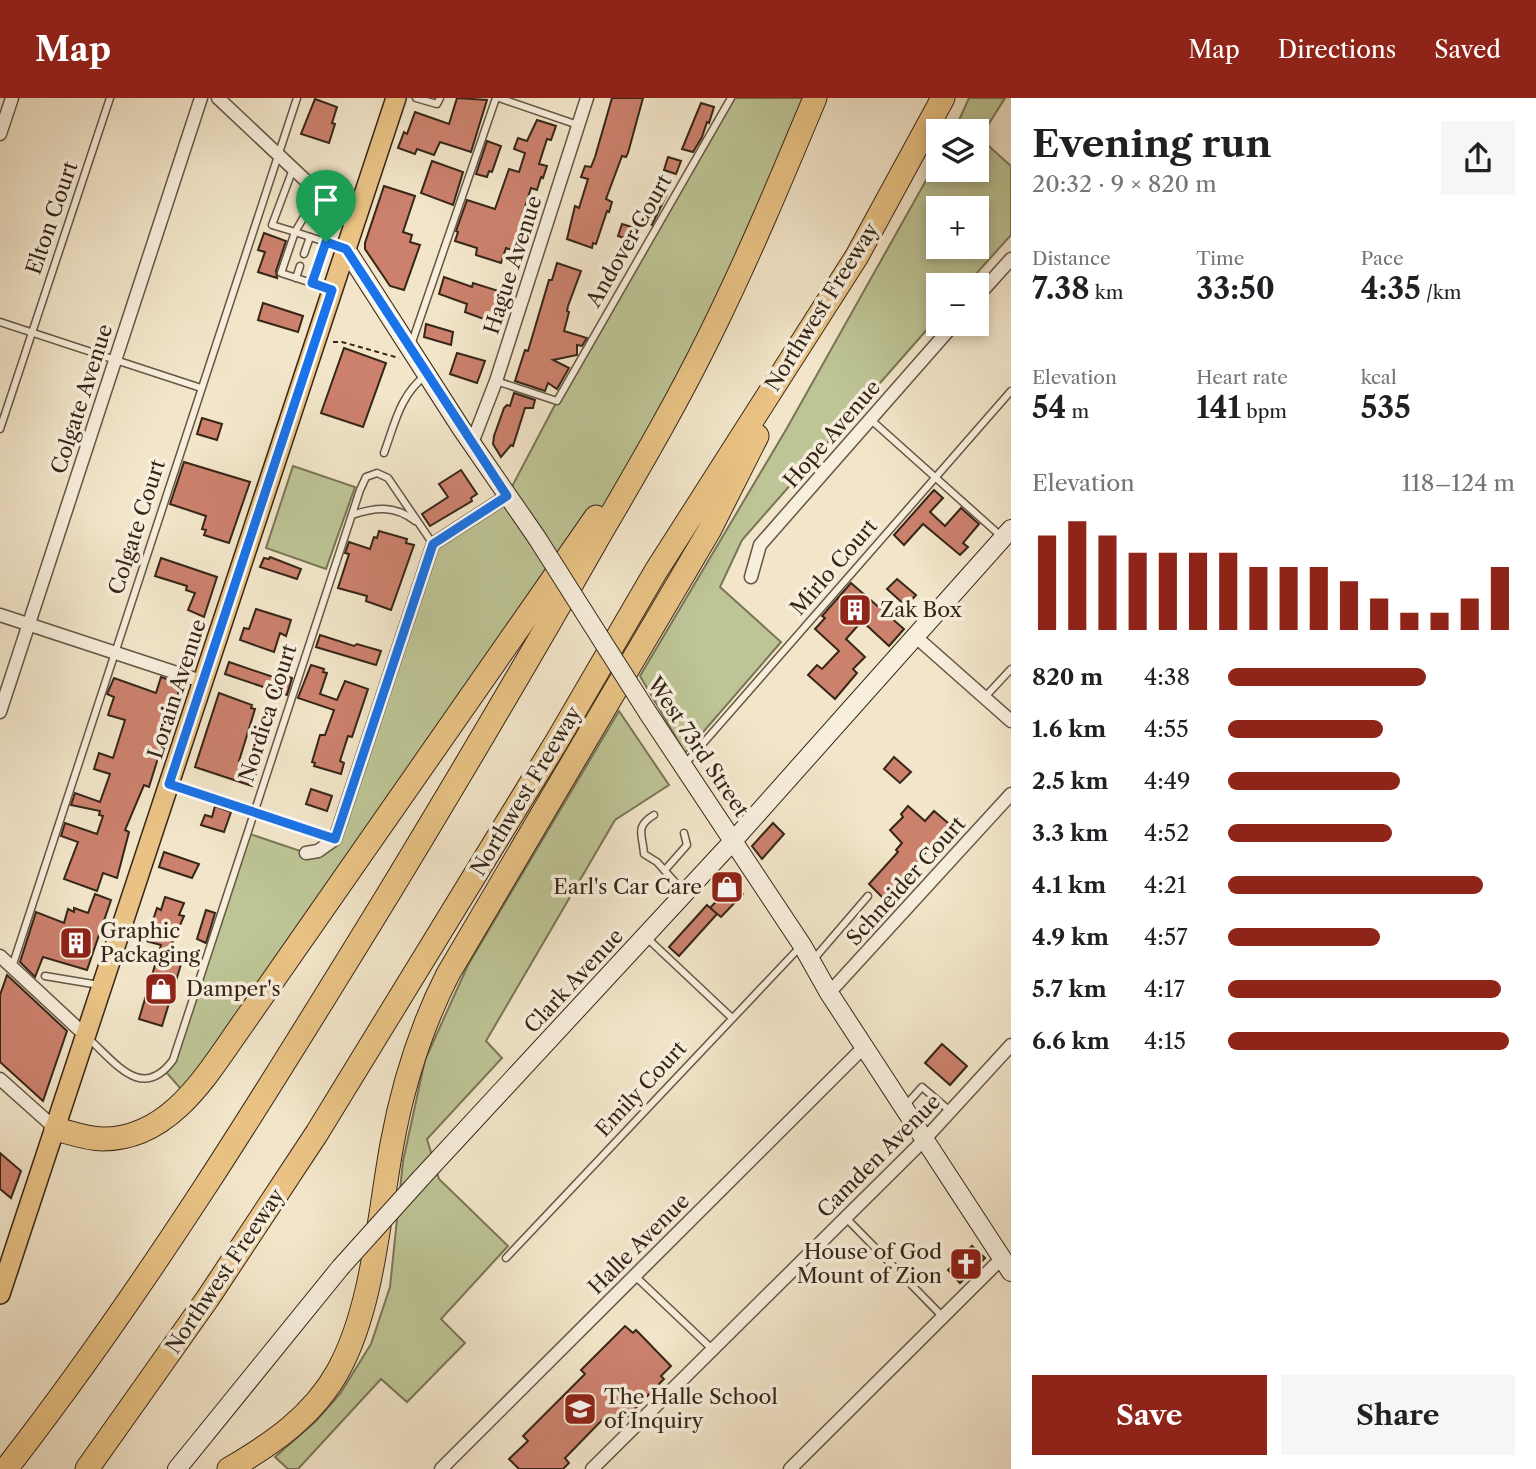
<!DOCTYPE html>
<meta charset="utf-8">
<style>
:root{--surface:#fff;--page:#f6f6f6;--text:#202124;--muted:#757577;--accent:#8f2418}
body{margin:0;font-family:"Libre Caslon Text",serif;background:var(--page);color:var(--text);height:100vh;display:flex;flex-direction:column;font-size:26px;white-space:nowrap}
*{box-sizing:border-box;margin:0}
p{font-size:23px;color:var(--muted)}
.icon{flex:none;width:38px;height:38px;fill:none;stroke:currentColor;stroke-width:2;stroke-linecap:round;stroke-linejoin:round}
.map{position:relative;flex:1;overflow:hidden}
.drawer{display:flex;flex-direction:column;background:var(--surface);width:525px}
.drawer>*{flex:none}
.controls{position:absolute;left:926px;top:21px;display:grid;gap:14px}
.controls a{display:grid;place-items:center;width:63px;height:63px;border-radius:0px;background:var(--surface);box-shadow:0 4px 10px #0003;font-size:35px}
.pin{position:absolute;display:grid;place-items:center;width:60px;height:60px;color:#fff;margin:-72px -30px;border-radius:50% 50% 50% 0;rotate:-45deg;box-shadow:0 0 7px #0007}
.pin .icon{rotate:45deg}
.round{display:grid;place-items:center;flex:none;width:74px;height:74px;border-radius:0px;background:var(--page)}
.head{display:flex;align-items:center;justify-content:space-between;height:119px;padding:0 21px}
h1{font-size:38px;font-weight:800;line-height:52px}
.figures{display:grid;grid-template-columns:repeat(3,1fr);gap:10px;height:119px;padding:7px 21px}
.figures div{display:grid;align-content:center}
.figures b{font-size:30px;font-weight:800}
.figures small{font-size:19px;font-weight:400}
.figures p{font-size:19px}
.chart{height:196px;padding:14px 21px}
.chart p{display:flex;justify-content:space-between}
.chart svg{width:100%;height:126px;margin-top:7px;stroke:var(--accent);stroke-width:6}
.action{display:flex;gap:14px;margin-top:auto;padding:14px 21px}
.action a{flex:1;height:80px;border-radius:0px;background:var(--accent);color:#fff;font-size:28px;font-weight:800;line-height:80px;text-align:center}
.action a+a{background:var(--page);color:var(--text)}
ul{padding:0 21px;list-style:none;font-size:23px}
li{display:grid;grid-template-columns:112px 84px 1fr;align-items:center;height:52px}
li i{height:18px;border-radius:9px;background:var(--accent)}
header{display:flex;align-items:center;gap:42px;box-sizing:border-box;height:98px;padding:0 35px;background:var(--accent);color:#fff}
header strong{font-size:33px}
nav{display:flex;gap:38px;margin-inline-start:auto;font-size:24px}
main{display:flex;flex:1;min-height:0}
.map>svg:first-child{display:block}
</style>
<header>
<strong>Map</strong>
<nav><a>Map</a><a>Directions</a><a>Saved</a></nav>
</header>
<main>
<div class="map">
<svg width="1011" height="1371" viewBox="0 0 1011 1371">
<rect width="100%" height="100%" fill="#f2e5c9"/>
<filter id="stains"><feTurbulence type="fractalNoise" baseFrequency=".00286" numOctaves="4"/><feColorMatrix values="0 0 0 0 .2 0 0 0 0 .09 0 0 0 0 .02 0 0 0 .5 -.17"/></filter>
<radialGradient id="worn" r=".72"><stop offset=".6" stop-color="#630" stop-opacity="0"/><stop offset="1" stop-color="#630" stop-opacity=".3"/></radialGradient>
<g fill="#bdc495" stroke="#7a7556" stroke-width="2" fill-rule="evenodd">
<path d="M731,0H815L653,344L188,999L165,973L173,962L247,735L306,755L335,741L433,446L507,398L557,303Z"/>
<path d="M969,0H1005L980,40L1011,68V137L966,187H938V219L742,442L720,489L781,544L685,655L640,578L787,330L938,61V72H976V33H954ZM976,110V149H938V110Z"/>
<path d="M293,368L355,389L326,471L266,450Z"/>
<path d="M619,613L669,687L615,722L486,943L502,960L427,1041L439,1081L508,1148L441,1221L465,1245L407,1304L381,1281L298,1371H288L275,1359L316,1323L340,1296L371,1246L390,1189L403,1063L425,962L468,867Z"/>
</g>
<g fill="#cc816d" stroke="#362618" stroke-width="2">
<path d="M457,0L487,2L471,54L440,44L434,57L417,51L415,56L398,50L404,34L407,36L415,14L449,26Z"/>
<path d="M612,0H643L628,55L626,59L622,58L606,101L612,104L609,114L607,113L596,146L593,145L592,150L567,141L575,108L579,110L588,81L581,79L585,68L591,69L595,59Z"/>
<path d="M315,1L337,9L332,25L335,26L329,45L301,36Z"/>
<path d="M701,5L714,9L709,25L707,24L702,39L693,54L682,51Z"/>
<path d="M537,22L556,28L551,42L547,41L539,66L547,68L543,80L541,79L537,92L531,90L522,118L526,120L515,153L506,150L501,165L476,157L477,150L455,143L458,134L456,133L467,102L495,111L509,71L519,74L525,55L514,51L518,40L527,43Z"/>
<path d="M487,43L501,48L492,74L489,73L487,79L476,76Z"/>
<path d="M668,59L681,63L676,76L664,72Z"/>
<path d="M432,63L463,74L453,107L421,95Z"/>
<path d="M384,88L415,98L403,134L412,137L410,144L420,147L404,192L390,188L365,151V145Z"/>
<path d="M656,92L667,96L652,127L642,123Z"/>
<path d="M622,126L638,131L634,143L618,138Z"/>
<path d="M264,135L286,143L276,173L277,180L258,174L265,154L258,152Z"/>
<path d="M557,165L581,173L568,208L567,213L569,214L564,233L587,240L582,248L577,247V257L553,262L569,270L557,291L548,285L545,293L515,283L525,252L528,253L549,182H552Z"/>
<path d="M444,179L472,189L473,185L505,195L492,224L465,214L467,206L439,196Z"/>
<path d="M263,205L303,218L298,234L258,222Z"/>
<path d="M426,226L453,234L451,247L424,239Z"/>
<path d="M344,250L386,265L363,329L321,315Z"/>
<path d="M457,255L485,263L477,285L450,276Z"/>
<path d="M514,295L535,302L533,310H525L513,348L511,347L501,359L493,346L494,338L504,310L507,307L510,308Z"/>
<path d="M202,320L222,326L217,342L197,336Z"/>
<path d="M184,364L250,384L229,445L204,437L206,432L202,431L206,418L170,406Z"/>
<path d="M461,372L477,396L471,400L472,403L430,428L422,416L448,399L439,386Z"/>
<path d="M934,392L943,400L930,414L945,428L961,410L979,426L963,445L968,449L960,457L923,426L904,447L894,437Z"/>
<path d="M379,433L407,441L406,445L414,447L391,512L366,503L367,498L338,490L349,456L345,455L349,444L370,451L374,439L377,440Z"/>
<path d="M270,459L301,471L297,481L260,469L264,460L269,461Z"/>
<path d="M161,460L217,479L204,519L188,512L195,495L186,492L187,488L155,478Z"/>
<path d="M897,481L916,497L906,508L887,491Z"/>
<path d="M851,485L904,531L889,548L862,523L846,541L865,559L853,571L857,575L835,601L808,577L817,567L822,571L839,553L815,531L825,520L822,518Z"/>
<path d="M256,511L291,522L286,538L280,535L274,554L240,542L244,530L249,531Z"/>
<path d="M320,537L354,548L357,546L381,553L376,567L316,549Z"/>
<path d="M229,564L276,580L278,575L292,580L287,597L225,576Z"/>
<path d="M311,567L324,571L323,574L327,575L320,596L337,602L345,583L368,591L352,639L348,638L340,663L344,665L341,676L314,668L315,665L312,664L320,637H325L334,612L298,600Z"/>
<path d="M161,579L181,586L149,689L144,687L125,732L129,734L117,780L103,775L97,793L64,781L78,744L61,738L65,725L97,736L103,718L99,717L100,713L71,707L75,695L100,704L110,676L94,671L99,655L113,660L125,622L108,617L114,599L107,596L114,580L156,595Z"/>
<path d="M219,595L252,607L251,610L255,611L239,663L258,669L252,688L195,669Z"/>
<path d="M894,659L911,674L900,685L884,671Z"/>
<path d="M311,691L332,698L327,713L306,706Z"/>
<path d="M215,708L231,714L224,734L201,727L205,717L212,719Z"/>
<path d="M908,708L925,723L934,713L955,731L931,755L928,752L907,775L910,778L888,805L869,786L898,754L896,752L902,745L890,732L903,719L901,716Z"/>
<path d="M773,725L784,736L762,761L752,748Z"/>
<path d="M164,754L199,766L192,780L159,769Z"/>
<path d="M730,789H735L743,796L721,819L710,810Z"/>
<path d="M95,796L111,802L87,872L43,859L35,879L20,864L36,814L64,825L68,811L74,814V810L88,815Z"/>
<path d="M165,799L184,805L179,817L184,818L168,855L183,860L162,928L139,921L161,847L146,843L157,810L161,812Z"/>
<path d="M707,807L717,816L679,858L669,849Z"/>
<path d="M206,812L215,815L206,845L197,841Z"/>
<path d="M7,877L67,933L43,1003L0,964V897Z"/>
<path d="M942,946L967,968L950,987L925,965Z"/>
<path d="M0,1055L21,1073L11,1100L0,1091Z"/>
<path d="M972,1148L985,1160L960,1185L948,1172Z"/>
<path d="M625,1228L633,1235L636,1232L671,1268L661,1278L664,1281L627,1319L621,1313L610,1324L605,1319L565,1360L569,1365L563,1371H519L509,1361L528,1343L523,1338L585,1276L581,1272Z"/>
</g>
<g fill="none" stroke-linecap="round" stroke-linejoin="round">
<defs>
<g id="lane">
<path d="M416,0L437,6L440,0"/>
<path d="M499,0L578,27"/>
<path d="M293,71L272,127L295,134L318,95"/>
<path d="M304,156L310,139"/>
<path d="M296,180L300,168"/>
<path d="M312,185L326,144"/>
<path d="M330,191L281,175L295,134L344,150"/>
<path d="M0,224L201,290"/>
<path d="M411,247L496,0"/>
<path d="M496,283L557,303L731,0"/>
<path d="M870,321L1002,439"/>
<path d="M0,331L110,0"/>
<path d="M384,355C395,325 400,297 426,277"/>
<path d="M352,417C375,409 395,407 415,423"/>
<path d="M985,599L1011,571"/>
<path d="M685,666L1011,293"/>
<path d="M171,687L334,741"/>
<path d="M654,717C634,729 643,737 644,756L657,764L682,792"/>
<path d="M665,772L687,747L684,735"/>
<path d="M647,840L732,920"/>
<path d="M813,862L868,798"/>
<path d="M12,869L297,0"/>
<path d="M45,878L99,887"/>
<path d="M89,941C116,965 142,1004 173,962L360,392L366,379L377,375L388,380L433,446"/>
<path d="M905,1008L922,989L950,1013"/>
<path d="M846,1120L943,1219"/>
<path d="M506,1160L801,848"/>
<path d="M635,1178L712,1251"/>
</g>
<g id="street">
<path d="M218,0L353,127"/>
<path d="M0,36L12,0"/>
<path d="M976,200L1011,161"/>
<path d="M472,345L496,283L587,0"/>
<path d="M751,479L760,447L954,226"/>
<path d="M0,517L204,584"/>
<path d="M916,539L1011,623"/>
<path d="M0,614L201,0"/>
<path d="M306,755L318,753L335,741L433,446L507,398"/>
<path d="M0,858L85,937"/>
<path d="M829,895L1011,696"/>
<path d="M0,981L56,1031"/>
<path d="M441,1371L864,949"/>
<path d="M592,1371L924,1042L1011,947"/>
<path d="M790,1371L1002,1160"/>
</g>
<g id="secondary">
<path d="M346,151L461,330L537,440"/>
<path d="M648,615L802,847L829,895L1011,1174"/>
<path d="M421,1080L733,743L1011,431"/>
<path d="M177,1371L340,1170"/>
</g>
<path id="primary" d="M0,1196L396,0"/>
<g id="highway">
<path d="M56,1031C71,1035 87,1041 103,1041C172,1041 209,973 244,924L596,419"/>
<path d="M6,1371C149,1187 270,989 392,790C461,676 529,561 595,445C635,376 676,307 711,235C749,158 782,79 815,0"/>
<path d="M87,1371L208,1200L317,1035L557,643L656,473L857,158L943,0"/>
<path d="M229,1371C272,1346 313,1318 338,1273C373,1210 379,1117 392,1046C403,986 420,931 448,876L709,433L757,338"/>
</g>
</defs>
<use href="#lane" stroke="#655644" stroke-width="9"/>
<use href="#street" stroke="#655644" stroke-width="15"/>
<use href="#secondary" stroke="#362618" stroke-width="20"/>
<use href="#primary" stroke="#362618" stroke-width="22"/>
<use href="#highway" stroke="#362618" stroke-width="25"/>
<path stroke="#362618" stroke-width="2" stroke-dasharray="5 3.5" stroke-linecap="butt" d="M333,244H342L399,260"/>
<use href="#lane" stroke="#f7eedc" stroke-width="6"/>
<use href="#street" stroke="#f7eedc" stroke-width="12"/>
<use href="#secondary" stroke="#f7eedc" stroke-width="18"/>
<use href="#primary" stroke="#e9c284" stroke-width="19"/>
<use href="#highway" stroke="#e9c284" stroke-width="23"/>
<defs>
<g id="secondary-bridge">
<path d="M537,440L648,615"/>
<path d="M340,1170L421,1080"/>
</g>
</defs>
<use href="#secondary-bridge" stroke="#362618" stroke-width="20" stroke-linecap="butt"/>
<use href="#secondary-bridge" stroke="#f7eedc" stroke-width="18"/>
</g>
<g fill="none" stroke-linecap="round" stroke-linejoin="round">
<defs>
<path id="route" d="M326,144L346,151L507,398L433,446L335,741L169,686L332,192L312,185Z"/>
</defs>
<use href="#route" stroke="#fff" stroke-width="14"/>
<use href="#route" stroke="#1a73e8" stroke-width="9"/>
</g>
<defs>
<symbol id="building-square" viewBox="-11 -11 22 22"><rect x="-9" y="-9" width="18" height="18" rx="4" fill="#8f2418" stroke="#f7eedc"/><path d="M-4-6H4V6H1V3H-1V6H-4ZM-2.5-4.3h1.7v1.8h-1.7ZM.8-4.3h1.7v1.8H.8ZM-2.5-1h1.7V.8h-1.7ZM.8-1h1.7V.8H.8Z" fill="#fff"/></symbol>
<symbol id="shop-square" viewBox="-11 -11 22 22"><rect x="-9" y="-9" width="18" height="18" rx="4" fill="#8f2418" stroke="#f7eedc"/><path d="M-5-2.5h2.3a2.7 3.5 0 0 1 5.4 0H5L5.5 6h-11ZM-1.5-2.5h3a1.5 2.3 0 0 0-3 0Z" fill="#fff"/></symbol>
<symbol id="church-square" viewBox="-11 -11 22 22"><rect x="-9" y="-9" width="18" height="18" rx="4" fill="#8f2418" stroke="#f7eedc"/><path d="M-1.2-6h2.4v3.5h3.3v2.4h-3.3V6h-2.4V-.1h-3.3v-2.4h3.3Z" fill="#fff"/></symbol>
<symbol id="school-square" viewBox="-11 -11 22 22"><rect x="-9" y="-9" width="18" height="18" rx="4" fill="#8f2418" stroke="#f7eedc"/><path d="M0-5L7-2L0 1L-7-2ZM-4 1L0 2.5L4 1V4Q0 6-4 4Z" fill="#fff"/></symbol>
</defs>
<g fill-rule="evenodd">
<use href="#building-square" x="836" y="493" width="38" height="38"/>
<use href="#shop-square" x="708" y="770" width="38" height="38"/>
<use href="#building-square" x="57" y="826" width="38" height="38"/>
<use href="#shop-square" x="142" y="872" width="38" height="38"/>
<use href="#church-square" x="947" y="1147" width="38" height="38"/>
<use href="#school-square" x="561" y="1292" width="38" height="38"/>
</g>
<g text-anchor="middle" stroke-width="7" stroke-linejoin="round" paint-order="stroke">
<g font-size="21" fill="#362618" stroke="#f7eedc">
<text transform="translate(52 120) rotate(-71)" y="7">Elton Court</text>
<text transform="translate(629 143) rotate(-60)" y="7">Andover Court</text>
<text transform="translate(513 167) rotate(-72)" y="7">Hague Avenue</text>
<text transform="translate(822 209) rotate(-58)" y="7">Northwest Freeway</text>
<text transform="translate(82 301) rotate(-72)" y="7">Colgate Avenue</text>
<text transform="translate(832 336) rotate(-49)" y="7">Hope Avenue</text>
<text transform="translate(137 429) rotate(-72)" y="7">Colgate Court</text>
<text transform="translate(834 469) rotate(-49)" y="7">Mirlo Court</text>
<text transform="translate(177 591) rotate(-72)" y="7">Lorain Avenue</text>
<text transform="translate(268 615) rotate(-72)" y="7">Nordica Court</text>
<text transform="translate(698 649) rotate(56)" y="7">West 73rd Street</text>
<text transform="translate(526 693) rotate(-59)" y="7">Northwest Freeway</text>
<text transform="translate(906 783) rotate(-48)" y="7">Schneider Court</text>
<text transform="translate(574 883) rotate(-47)" y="7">Clark Avenue</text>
<text transform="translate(641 991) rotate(-47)" y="7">Emily Court</text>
<text transform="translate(879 1058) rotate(-45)" y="7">Camden Avenue</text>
<text transform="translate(639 1146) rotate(-45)" y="7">Halle Avenue</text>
<text transform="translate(225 1173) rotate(-56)" y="7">Northwest Freeway</text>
</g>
<g font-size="21" fill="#362618" stroke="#f7eedc" text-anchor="start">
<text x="880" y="519">Zak Box</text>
<text x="702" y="796" text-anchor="end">Earl's Car Care</text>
<text x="100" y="840">Graphic<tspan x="100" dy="24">Packaging</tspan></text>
<text x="186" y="898">Damper's</text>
<text x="942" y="1161" text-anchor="end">House of God<tspan x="942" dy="24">Mount of Zion</tspan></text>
<text x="604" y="1306">The Halle School<tspan x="604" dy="24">of Inquiry</tspan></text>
</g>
</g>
<rect width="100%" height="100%" filter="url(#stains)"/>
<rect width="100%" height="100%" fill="url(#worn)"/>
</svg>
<div class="controls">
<a><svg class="icon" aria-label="layers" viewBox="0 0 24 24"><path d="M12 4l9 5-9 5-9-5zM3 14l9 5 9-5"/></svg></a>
<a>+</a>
<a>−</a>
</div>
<div class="pin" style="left:326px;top:144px;background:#1e9e55"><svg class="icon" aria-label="arrive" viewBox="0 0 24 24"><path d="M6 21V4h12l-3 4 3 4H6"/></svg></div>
</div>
<section class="drawer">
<div class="head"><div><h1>Evening run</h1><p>20:32 · 9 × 820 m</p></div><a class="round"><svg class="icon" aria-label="share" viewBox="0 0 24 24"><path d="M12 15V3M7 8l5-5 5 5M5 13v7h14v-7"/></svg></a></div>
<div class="figures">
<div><p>Distance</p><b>7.38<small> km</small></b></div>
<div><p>Time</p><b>33:50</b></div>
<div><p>Pace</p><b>4:35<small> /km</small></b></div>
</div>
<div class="figures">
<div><p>Elevation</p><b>54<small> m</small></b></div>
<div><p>Heart rate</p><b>141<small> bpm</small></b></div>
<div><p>kcal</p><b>535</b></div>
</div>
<div class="chart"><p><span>Elevation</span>118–124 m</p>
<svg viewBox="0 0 160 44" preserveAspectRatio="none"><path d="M5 44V11M15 44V6M25 44V11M35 44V17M45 44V17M55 44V17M65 44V17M75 44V22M85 44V22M95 44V22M105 44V27M115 44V33M125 44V38M135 44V38M145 44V33M155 44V22"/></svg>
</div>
<ul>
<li><b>820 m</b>4:38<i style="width:69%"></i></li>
<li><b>1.6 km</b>4:55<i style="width:54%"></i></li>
<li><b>2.5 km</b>4:49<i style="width:60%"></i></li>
<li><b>3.3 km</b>4:52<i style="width:57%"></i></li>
<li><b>4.1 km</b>4:21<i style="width:89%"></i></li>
<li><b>4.9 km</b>4:57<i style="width:53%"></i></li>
<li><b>5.7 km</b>4:17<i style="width:95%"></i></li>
<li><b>6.6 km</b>4:15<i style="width:98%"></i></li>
</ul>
<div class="action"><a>Save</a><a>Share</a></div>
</section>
</main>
